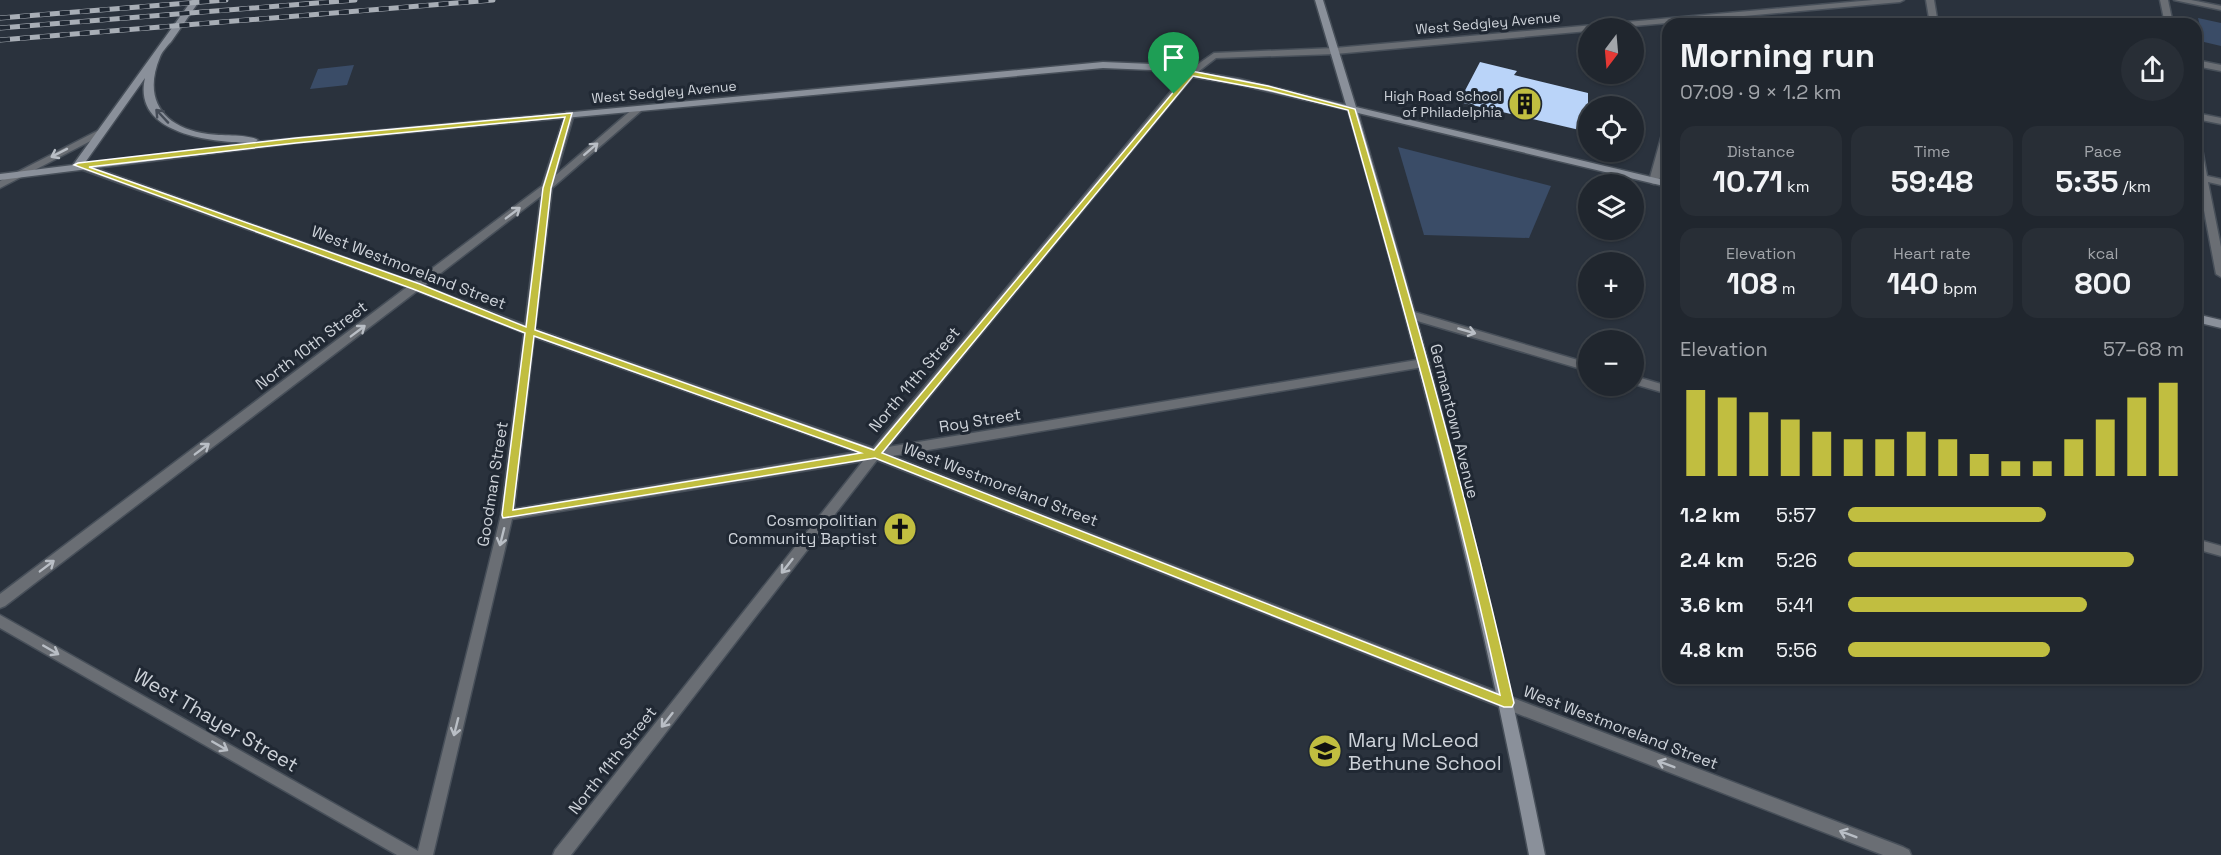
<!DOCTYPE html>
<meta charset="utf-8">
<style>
:root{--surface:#20262e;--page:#282e36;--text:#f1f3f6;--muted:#a2a5aa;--line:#3d434a;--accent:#c1be40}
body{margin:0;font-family:"Space Grotesk",sans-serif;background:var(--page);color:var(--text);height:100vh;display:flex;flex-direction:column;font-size:22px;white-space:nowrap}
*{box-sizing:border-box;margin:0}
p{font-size:20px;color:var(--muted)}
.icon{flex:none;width:33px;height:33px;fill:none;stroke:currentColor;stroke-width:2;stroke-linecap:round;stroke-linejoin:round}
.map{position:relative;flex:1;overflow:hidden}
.drawer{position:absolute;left:1662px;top:18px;width:540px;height:666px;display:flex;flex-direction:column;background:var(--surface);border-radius:18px;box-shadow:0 2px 4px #0004,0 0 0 2px var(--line)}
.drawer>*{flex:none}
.needle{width:39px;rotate:196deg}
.fabs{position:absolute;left:1578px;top:18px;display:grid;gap:12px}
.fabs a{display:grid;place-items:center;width:66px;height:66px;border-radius:50%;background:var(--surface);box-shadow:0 2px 4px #0004,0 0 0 2px var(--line);font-size:30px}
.pin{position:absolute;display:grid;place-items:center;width:51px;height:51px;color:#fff;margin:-62px -26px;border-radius:50% 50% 50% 0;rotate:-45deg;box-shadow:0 0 6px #0007}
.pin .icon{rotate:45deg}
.round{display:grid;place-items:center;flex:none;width:63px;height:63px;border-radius:32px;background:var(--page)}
.summary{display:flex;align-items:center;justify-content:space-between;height:102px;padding:0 18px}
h1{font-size:33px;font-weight:700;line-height:45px}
.figures{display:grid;grid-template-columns:repeat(3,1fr);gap:9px;height:102px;padding:6px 18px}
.figures div{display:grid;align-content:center;border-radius:15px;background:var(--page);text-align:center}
.figures b{font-size:30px;font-weight:700}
.figures small{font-size:16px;font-weight:400}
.figures p{font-size:16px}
.chart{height:168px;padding:12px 18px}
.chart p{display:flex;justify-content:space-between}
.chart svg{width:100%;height:108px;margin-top:6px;stroke:var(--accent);stroke-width:6}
ul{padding:0 18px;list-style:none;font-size:20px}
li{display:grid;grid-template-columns:96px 72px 1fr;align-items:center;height:45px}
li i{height:15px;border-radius:8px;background:var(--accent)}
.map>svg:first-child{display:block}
</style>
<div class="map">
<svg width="2221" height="855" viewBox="0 0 2221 855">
<rect width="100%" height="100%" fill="#2a323d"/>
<g fill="#3a4c67">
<path d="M2198,18L2221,23V46L2204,42Z"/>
<path d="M354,65L347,85L310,89L318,69Z"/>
<path d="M1398,147L1551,186L1529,238L1424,235Z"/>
</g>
<path fill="#bad4f9" d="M1480,62L1517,71L1514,75L1588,93V132L1459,102Z"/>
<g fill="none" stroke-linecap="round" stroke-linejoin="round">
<defs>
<g id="street">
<path d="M1873,0H1904L1900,2L1612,28H1588V31L1335,54L1216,58L1194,75L888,447L1423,359L1427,360L1429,363L1427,366L1423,367L892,456L1513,698L1903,847L1909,850L1911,855H1883L1503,708L877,460L571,855H553L555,850L863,461L512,519L433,855H397L0,628V615L418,851L501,515L524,333L417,291L5,606L0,608V594L407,287L75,167V163H81L414,282L542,186L566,112H572L574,114L556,175L635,107H641V111L552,188L535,329L873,448L1188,71L1214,53L1335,48ZM541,196L525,325L424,286ZM534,337L857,452L514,509Z"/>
<path d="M1926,0H1934L1938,24H1930Z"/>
<path d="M2160,0H2168L2173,24H2165Z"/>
<path d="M2174,0H2191L2221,6V10Z"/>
<path d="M2196,60L2221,65V71L2196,66Z"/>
<path d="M2196,113L2221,118V124L2196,119Z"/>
<path d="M1668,128V148L1659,181L1654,184L1651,183L1649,181L1663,131Z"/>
<path d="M101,129L106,132L104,134L0,188V181Z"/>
<path d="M2196,140L2201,143L2207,176L2221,179V185L2208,182L2221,247V277L2216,274L2196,168Z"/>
<path d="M1411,311L1588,363V371L1407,318L1406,315L1407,312Z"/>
<path d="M1634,376L1668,386V394L1634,384Z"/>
<path d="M2196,539L2221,546V556L2196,549Z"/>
</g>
<g id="secondary">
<path d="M192,0H200C190,14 181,28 171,42C167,46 162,52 160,57C142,100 164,128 208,134C220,136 249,134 258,140L255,142L1103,62L1152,64L1240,79L1346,105L1315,0H1323L1356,107L1668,181V187L1358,113C1430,358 1495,604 1545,855H1529C1481,603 1419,356 1348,110L1240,85L1152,70L1103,68L296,143L0,180V174L73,165ZM145,78C132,135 213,142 251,143L84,164Z"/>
<path d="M2196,314L2221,320V328L2196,322Z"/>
</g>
</defs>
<use href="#street" stroke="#474f59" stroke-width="3"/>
<use href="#secondary" stroke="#474f59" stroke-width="3"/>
<use href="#street" fill="#6a6e74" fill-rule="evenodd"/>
<use href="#secondary" fill="#8a909a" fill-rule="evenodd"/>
<defs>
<g id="rail">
<path d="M0,18L226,0"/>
<path d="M0,28L355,0"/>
<path d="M0,40L493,0"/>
</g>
</defs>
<use href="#rail" stroke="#a8aeb6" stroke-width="5"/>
<use href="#rail" stroke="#202833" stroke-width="4" stroke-dasharray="10" stroke-linecap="butt"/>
</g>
<defs><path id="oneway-shaft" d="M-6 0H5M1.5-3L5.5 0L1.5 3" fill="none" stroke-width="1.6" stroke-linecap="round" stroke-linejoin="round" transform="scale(1.5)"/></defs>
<use stroke="#454c57" href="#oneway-shaft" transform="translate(162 116) rotate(-133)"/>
<g stroke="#b9bec5">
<use href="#oneway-shaft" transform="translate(591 149) rotate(-41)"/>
<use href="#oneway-shaft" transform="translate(59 153) rotate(153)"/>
<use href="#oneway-shaft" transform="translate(513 213) rotate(-37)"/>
<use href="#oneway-shaft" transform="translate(358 331) rotate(-37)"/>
<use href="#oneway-shaft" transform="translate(1467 331) rotate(16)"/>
<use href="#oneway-shaft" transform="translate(202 449) rotate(-37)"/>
<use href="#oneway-shaft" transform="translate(502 537) rotate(104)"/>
<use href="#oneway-shaft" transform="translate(47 566) rotate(-37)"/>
<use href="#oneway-shaft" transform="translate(787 566) rotate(128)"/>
<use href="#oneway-shaft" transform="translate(51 650) rotate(30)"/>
<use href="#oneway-shaft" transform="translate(667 720) rotate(128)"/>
<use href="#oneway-shaft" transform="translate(456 727) rotate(104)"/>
<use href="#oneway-shaft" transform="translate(220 746) rotate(30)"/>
<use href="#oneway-shaft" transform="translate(1666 764) rotate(-159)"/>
<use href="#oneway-shaft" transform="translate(1848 834) rotate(-159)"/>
</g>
<path fill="#c1be40" stroke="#fff" stroke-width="1.5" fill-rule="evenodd" d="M1191,71L1268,86L1355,109C1413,306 1469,503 1514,703L1512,707H1504L875,458L503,518L502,515L525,333L413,289L74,165L78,163L296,138L572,113L551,188L535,330L874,450ZM1193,76L1268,90L1348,110C1403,304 1457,498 1500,695L882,453ZM565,117L543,188L526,327L420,284L89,167L296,143ZM534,336L861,453L513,510Z"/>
<defs>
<symbol id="building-disc" viewBox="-11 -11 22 22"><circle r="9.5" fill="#c1be40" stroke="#202833"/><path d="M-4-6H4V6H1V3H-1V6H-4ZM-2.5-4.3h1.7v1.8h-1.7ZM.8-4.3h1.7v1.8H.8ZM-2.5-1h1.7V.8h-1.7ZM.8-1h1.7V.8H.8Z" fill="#111"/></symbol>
<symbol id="church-disc" viewBox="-11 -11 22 22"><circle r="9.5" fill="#c1be40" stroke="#202833"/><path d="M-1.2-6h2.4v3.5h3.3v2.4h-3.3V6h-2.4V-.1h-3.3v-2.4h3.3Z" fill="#111"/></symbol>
<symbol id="school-disc" viewBox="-11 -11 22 22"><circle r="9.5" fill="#c1be40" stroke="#202833"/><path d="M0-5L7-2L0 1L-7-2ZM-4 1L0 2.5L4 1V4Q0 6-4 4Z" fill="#111"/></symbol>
</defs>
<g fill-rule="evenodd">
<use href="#building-disc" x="1506" y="85" width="38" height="38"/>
<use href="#church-disc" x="881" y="510" width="38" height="38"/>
<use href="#school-disc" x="1306" y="732" width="38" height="38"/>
</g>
<g text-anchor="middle" stroke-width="6" stroke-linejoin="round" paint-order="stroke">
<g font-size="14" fill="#cdd2d9" stroke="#202833">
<text transform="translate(1488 23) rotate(-5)" y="5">West Sedgley Avenue</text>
<text transform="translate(664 92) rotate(-5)" y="5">West Sedgley Avenue</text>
</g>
<g font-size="14" fill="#cdd2d9" stroke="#202833" text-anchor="end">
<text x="1502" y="101">High Road School<tspan x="1502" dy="16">of Philadelphia</tspan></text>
</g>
<g font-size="16" fill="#cdd2d9" stroke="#202833">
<text transform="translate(409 267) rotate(21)" y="6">West Westmoreland Street</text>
<text transform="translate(311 345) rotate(-37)" y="6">North 10th Street</text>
<text transform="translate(914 379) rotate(-50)" y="6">North 11th Street</text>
<text transform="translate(980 420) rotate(-9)" y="6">Roy Street</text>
<text transform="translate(1455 421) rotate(76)" y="6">Germantown Avenue</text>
<text transform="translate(492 484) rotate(-81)" y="6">Goodman Street</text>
<text transform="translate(1001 484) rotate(21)" y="6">West Westmoreland Street</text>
<text transform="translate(1621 727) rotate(21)" y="6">West Westmoreland Street</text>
<text transform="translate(612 760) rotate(-52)" y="6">North 11th Street</text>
</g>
<g font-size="16" fill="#cdd2d9" stroke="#202833" text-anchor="end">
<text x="877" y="526">Cosmopolitian<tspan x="877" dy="18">Community Baptist</tspan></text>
</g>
<g font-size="20" fill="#cdd2d9" stroke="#202833">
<text transform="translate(216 720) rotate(30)" y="7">West Thayer Street</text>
</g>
<g font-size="20" fill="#cdd2d9" stroke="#202833" text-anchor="start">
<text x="1348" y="747">Mary McLeod<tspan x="1348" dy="23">Bethune School</tspan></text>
</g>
</g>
</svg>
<div class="fabs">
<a><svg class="needle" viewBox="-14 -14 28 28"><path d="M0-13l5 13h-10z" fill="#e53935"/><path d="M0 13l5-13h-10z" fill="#a2a5aa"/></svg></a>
<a><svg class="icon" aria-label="locate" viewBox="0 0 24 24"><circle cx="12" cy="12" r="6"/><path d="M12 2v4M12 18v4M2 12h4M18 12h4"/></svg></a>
<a><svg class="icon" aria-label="layers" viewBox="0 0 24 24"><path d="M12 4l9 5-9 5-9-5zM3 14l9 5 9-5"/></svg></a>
<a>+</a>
<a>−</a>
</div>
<div class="pin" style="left:1174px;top:94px;background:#1e9e55"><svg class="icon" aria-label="arrive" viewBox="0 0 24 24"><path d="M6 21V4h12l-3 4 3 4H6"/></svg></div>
<section class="drawer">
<div class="summary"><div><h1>Morning run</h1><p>07:09 · 9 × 1.2 km</p></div><a class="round"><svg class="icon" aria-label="share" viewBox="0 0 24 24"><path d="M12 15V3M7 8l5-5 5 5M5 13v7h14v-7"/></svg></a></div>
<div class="figures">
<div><p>Distance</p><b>10.71<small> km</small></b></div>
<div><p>Time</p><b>59:48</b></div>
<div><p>Pace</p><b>5:35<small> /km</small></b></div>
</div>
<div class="figures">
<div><p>Elevation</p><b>108<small> m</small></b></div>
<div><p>Heart rate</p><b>140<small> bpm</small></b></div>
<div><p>kcal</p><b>800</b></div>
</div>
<div class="chart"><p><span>Elevation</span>57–68 m</p>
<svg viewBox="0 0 160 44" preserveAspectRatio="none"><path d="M5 44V9M15 44V12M25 44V18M35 44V21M45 44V26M55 44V29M65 44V29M75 44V26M85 44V29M95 44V35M105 44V38M115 44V38M125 44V29M135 44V21M145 44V12M155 44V6"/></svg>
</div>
<ul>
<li><b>1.2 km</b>5:57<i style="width:59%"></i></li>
<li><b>2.4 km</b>5:26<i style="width:85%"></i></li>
<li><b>3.6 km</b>5:41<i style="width:71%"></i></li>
<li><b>4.8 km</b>5:56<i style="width:60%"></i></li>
</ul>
</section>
</div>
